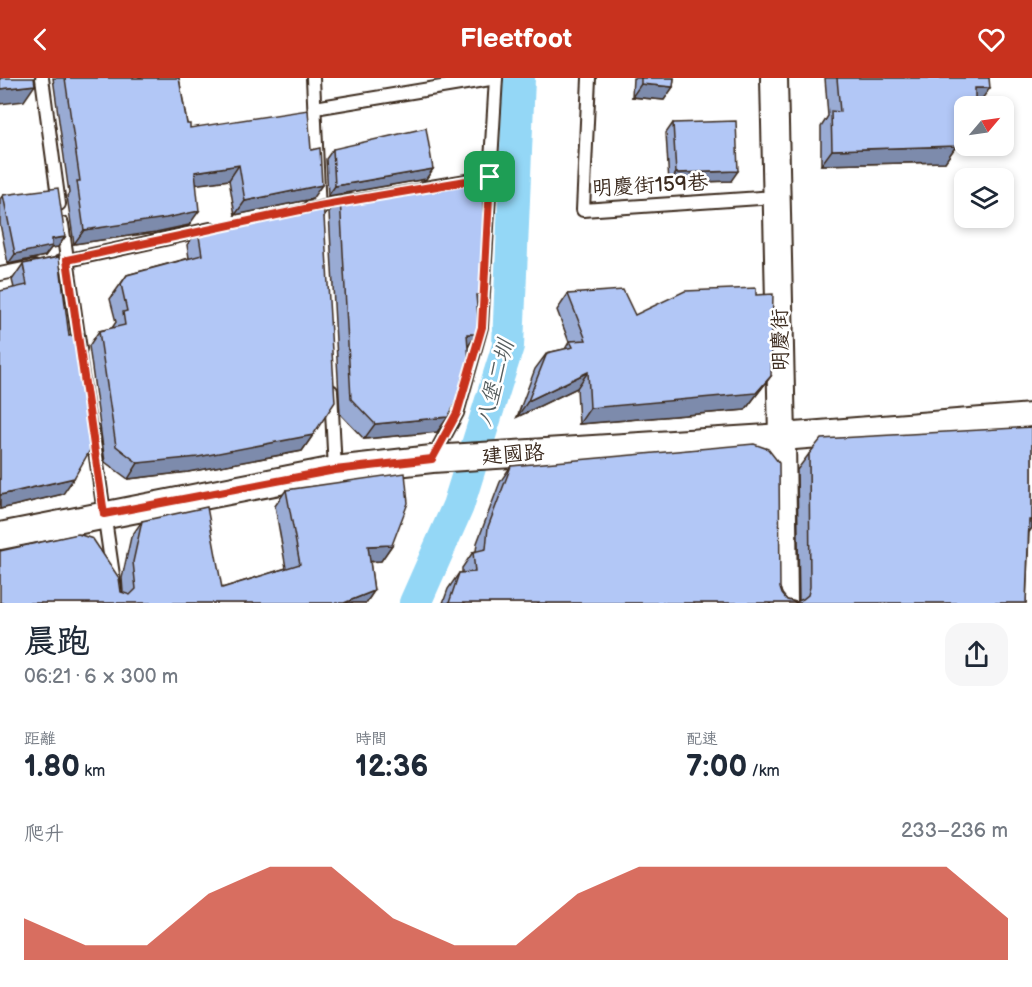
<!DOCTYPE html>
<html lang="zh-TW">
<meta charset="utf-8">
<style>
:root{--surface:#fff;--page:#f6f6f7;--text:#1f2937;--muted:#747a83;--accent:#c8321e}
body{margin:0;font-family:"Balsamiq Sans","LXGW WenKai TC",sans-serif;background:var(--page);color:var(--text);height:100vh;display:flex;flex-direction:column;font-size:22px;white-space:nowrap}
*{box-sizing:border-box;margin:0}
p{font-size:20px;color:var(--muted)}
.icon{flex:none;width:33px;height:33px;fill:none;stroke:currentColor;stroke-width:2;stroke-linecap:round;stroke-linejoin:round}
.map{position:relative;height:525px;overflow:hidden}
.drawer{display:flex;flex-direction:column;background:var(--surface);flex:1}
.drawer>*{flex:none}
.needle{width:39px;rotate:61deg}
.fabs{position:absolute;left:954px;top:18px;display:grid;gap:12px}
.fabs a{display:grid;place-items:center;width:60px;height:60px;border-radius:12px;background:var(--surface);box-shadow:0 3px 9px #0003;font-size:30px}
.pin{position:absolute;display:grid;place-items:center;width:51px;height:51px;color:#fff;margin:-26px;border-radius:12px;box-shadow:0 3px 9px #0006}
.round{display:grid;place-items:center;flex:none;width:63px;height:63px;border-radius:18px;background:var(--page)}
.headline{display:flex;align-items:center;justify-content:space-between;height:102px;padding:0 24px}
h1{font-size:33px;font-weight:800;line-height:45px}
.figures{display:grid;grid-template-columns:repeat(3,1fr);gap:9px;height:102px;padding:6px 24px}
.figures div{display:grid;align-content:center}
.figures b{font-size:30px;font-weight:800}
.figures small{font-size:16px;font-weight:400}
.figures p{font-size:16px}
.chart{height:168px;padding:12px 24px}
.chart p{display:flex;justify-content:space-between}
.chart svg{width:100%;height:108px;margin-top:6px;fill:var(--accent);opacity:.7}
header{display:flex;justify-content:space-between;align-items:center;height:78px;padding:0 24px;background:var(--accent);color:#fff;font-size:27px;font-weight:800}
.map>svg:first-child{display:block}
</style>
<header><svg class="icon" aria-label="back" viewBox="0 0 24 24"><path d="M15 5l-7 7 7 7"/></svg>Fleetfoot<svg class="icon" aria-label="heart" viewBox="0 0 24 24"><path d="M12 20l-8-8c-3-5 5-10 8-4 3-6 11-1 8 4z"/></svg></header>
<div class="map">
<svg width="1032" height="525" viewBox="0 0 1032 525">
<rect width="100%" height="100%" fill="#fff"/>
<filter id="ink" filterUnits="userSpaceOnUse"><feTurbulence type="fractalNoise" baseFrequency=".0167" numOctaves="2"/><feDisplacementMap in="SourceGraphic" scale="12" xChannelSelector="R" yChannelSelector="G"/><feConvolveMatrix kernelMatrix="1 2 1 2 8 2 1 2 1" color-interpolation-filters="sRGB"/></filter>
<g filter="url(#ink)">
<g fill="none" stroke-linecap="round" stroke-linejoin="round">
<path stroke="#94d7f6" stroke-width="32" d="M415,525L458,428L508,268L519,0"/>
<defs>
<g id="service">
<path d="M42,0L59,126"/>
<path d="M313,0L319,134"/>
<path d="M589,0L583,132L776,119"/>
<path d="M315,30L496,0"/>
<path d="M425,110L490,99"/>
<path d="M309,130L351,123"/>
<path d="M62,146L80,271"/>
<path d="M60,184L210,151"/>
<path d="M0,196L34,189"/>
<path d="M331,313L335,392"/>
<path d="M92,351L117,525"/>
<path d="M432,381L457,335L481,249L496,0"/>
</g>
<g id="minor">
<path d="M774,0L782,359L784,525"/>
<path d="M0,458L335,392L432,381L782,359L1032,339"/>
</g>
</defs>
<use href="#service" stroke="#3b2a1e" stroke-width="16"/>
<use href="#minor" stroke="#3b2a1e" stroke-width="30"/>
<use href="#service" stroke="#fff" stroke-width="12"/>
<use href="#minor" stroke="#fff" stroke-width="26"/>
</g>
<g fill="#99abd4" stroke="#3b2a1e" stroke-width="1.5">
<path d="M53,0H179L187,46L190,50L312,121L235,137L229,102L196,106L189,147L156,154L74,166L67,118L69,115Z"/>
<path d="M633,0H674L673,9L664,22L632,19Z"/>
<path d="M825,0H989L979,25H972L970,28H964V37L956,39V68L945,84L821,87V49L828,38Z"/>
<path d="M673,45L731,103L669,105L666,55Z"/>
<path d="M333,71L433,91L426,101L328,118L326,81Z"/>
<path d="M441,110L482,185L477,227V256L468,269L464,301L462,304L461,313L437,354L364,361L340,336L329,135L340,119Z"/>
<path d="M3,117L65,159L58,169L51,170L45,178L8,186L0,146V121Z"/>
<path d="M198,152L313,357L302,373L188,394L128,401L105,384L89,268L99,253L112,250L116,244L110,221L127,197L189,180L187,167Z"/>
<path d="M59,179L63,416L0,431V213L14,210L12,202L23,186Z"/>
<path d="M568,216L635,237L771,298L745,332L579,346L577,310L517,339L535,291L547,275L565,271L569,264L557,232Z"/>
<path d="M1032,349V450L1029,454L1026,525H443L448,511L459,495H462V490L473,474L476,473L477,465L500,404L511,388L780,510L782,516L787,522L796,524L799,523L797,392L809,376Z"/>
<path d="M286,412L392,467L381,483L370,484L374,513L366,525H0L121,514H123L122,500L131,459L142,443L222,510L286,490L275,428Z"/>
</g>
<g fill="#7d8bac" stroke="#3b2a1e" stroke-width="1.5">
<path d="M641,6L673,9L664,22L632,19Z"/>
<path d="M35,7L24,23L0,26V11Z"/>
<path d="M975,10H990L979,25H972L970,28H964V37L945,40L956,25Z"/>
<path d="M956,68L945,84L821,87L832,72Z"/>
<path d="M239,87L229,102L185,108L195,94Z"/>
<path d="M433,91L426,101L328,118L335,108Z"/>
<path d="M738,93L731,103L669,105L676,95Z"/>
<path d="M322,107L312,121L235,137L245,123Z"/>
<path d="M199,133L189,147L156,154L74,166L84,152Z"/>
<path d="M65,159L58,169L51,170L45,178L8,186L15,176L52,161Z"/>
<path d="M482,178H487L476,193Z"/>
<path d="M484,216L474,231L476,217Z"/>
<path d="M467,256H477L466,271Z"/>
<path d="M588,294L577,310L517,339L528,323Z"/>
<path d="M771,298L745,332L579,346L590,330Z"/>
<path d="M448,339L437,354L364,361L375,346Z"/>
<path d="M313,357L302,373L188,394L128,401L138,385Z"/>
<path d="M74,400L63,416L0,431V417Z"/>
<path d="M1029,442H1032V450L1027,457Z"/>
<path d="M392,467L381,483L356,484L368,468Z"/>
<path d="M374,513L366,525H344Z"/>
</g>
<g fill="#b2c7f6" stroke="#3b2a1e" stroke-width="1.5">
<path d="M0,0H34L35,7L0,11Z"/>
<path d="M65,0H179L187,46H190V50L308,32L311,72L320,70L322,107L245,123L239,87L195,94L199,133L166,140L84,152L77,103H80Z"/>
<path d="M641,0H674L673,9L641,6Z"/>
<path d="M837,0H989L990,10H975V22L956,25V68L832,72L831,33L840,34Z"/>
<path d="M736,43L738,93L676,95L673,45Z"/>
<path d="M426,50L433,91L335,108L333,71Z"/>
<path d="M481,101L487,174V178H482L484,216L476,217L479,250L477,256H467L469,284L464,301H462L461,313L458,315L459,319L448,339L375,346L351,321L340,119L440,102L441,110Z"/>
<path d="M58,110L65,159L52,161V168L15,176L3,117Z"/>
<path d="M323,122L335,324L313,357L198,379L138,385L116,368L99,253L125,247L123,234L127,233L121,206L127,197L202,177L198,152Z"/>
<path d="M59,179L69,258L83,255L98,358L74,400L0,417V213L27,207L23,186Z"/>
<path d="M756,210V217L773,216L771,298L756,315L590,330L588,294L528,323L547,275L573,269L570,263L586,262L568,216L623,212L635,237L685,213Z"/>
<path d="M1032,349V442H1029L1026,525H449L459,495L475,494L473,474L486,471L488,449L511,388L754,366L768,371L779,385L780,510L782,516L787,522L796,524L803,521L808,517L810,509L809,376L821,361Z"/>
<path d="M405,395L408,425L392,467L368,468L374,513L344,525H0V473L78,456L93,461L119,500L121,514L130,517L136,511L133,484L142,443L207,429L222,510L300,486L286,412Z"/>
</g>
</g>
<g fill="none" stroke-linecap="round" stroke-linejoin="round" filter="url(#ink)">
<defs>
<path id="route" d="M490,99L482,249L457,335L432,381L335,392L104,436L67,182L319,128Z"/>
</defs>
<use href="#route" stroke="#fff" stroke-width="12"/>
<use href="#route" stroke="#c8321e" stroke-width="8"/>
</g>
<g text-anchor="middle" stroke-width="5" stroke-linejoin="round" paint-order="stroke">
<g font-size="21" fill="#3b2a1e" stroke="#fff">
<text transform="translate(650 107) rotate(-3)" y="7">明慶街159巷</text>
<text transform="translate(780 262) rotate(-91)" y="7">明慶街</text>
<text transform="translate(513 376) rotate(-4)" y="7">建國路</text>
</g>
<g font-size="22" font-style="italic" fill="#565e5f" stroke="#fff">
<text transform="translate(494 305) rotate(-75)" y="8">八堡二圳</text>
</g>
</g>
</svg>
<div class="fabs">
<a><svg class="needle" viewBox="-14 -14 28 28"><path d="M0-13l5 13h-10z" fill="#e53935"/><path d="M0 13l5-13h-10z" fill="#747a83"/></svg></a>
<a><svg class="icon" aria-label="layers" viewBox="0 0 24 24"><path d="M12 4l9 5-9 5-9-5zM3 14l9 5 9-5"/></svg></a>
</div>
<div class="pin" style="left:490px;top:99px;background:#1e9e55"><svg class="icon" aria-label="arrive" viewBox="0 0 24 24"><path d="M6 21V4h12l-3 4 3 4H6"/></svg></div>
</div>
<section class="drawer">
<div class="headline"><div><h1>晨跑</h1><p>06:21 · 6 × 300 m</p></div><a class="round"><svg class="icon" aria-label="share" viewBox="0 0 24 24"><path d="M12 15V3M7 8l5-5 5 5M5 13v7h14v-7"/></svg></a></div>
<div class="figures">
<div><p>距離</p><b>1.80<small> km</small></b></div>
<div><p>時間</p><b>12:36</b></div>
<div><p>配速</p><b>7:00<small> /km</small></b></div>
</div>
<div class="chart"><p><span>爬升</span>233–236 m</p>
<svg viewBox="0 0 160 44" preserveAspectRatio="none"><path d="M0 44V27L10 38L20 38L30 17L40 6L50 6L60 27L70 38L80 38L90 17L100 6L110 6L120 6L130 6L140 6L150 6L160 27V44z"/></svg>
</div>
</section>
